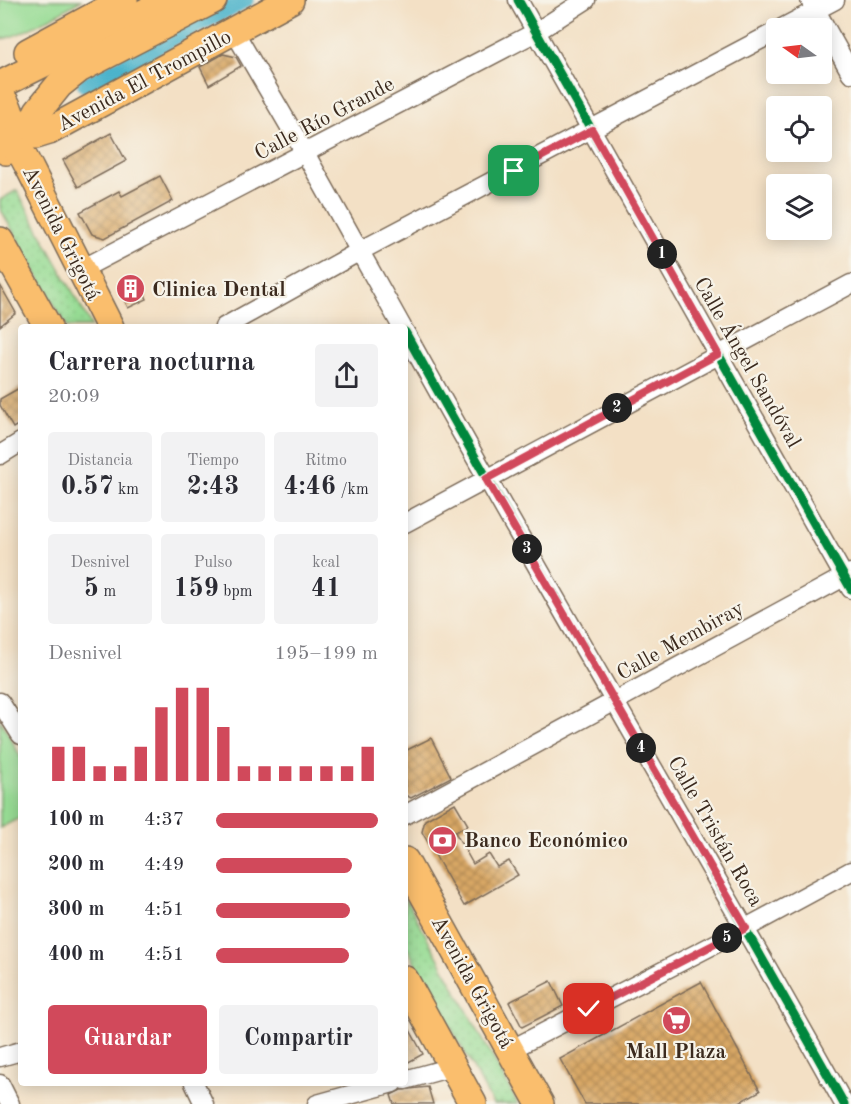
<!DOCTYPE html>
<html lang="es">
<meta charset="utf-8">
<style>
:root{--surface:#fff;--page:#f2f2f3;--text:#2b2b33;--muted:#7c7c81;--accent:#d1495b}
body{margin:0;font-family:"Old Standard TT",serif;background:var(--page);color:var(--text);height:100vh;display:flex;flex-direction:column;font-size:22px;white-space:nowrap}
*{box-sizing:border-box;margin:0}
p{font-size:20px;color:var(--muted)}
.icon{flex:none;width:33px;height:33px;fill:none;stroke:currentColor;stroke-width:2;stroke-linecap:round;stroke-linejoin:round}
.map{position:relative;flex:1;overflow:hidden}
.sheet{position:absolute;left:18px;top:324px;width:390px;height:762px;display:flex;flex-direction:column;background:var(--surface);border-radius:6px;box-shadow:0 3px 15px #0003}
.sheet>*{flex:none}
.needle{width:39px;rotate:284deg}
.tools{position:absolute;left:766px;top:18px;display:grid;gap:12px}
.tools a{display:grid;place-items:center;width:66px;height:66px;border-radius:6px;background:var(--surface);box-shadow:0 3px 15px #0003;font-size:30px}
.pin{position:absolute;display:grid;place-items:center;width:51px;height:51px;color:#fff;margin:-26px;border-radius:12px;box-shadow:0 3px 9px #0006}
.km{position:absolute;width:30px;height:30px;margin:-15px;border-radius:50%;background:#222;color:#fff;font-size:16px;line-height:30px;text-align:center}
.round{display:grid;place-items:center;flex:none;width:63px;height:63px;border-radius:6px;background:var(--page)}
.summary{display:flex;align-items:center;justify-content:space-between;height:102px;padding:0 30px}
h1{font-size:27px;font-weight:800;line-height:45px}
.stats{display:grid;grid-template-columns:repeat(3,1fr);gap:9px;height:102px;padding:6px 30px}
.stats div{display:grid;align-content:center;border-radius:6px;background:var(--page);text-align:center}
.stats b{font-size:26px;font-weight:800}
.stats small{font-size:16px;font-weight:400}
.stats p{font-size:16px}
.chart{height:168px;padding:12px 30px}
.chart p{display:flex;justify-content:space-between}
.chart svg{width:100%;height:108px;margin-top:6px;stroke:var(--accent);stroke-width:6}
.button{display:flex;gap:12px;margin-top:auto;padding:12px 30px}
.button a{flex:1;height:69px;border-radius:6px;background:var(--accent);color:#fff;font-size:24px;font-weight:800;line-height:69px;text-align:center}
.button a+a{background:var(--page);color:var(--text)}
ul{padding:0 30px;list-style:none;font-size:20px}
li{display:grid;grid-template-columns:96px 72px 1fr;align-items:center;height:45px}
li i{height:15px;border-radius:8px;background:var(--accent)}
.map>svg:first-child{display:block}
</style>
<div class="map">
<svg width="851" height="1104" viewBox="0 0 851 1104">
<defs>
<pattern id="grass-dots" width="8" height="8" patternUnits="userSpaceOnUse" patternTransform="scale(1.5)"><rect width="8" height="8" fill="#97dc94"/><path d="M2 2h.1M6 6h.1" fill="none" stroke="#83bd7f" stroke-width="1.8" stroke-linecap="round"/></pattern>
<pattern id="building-cross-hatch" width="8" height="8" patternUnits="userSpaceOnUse" patternTransform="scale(1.5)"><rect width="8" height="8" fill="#d8a765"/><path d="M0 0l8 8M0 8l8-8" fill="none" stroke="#b08853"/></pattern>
</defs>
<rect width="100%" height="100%" fill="#f7f3e8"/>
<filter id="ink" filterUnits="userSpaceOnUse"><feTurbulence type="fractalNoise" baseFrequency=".0167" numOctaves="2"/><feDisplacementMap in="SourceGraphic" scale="12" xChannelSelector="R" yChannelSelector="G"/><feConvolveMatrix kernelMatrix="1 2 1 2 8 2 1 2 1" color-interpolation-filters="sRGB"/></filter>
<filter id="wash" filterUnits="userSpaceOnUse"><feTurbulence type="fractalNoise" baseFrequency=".008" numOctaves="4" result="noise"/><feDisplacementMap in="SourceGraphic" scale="24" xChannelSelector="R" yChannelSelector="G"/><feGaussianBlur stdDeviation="1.35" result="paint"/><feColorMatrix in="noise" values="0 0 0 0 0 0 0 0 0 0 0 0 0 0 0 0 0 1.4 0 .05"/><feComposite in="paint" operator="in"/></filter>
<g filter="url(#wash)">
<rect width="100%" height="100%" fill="#f3e0c5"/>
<g fill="url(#grass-dots)" stroke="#698359" stroke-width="1.5">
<path d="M17,190L92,327H67L0,208V200Z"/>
<path d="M405,897L518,1104H493L405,944Z"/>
</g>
<g fill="#97dc94" stroke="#698359" stroke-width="1.5">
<path d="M0,0H82C63,10 19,38 0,39Z"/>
<path d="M0,719L21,758V817L0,828Z"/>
</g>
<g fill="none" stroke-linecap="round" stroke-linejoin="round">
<path stroke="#4cb3cb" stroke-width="16" d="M85,85L246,0"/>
</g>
<g id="blocks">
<g fill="url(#building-cross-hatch)">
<path d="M223,54L236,57L241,66L209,85L200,67Z"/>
<path d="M111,133L126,161L78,187L63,160Z"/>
<path d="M160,176L173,201L105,238L92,234L80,212L119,191L122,196Z"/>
<path d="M137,279L147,299L128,308L119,288Z"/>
<path d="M0,285L16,313L0,326Z"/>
<path d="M21,387V423L13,428L0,405V399Z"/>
<path d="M431,738L451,777L411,798L405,795V751Z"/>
<path d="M455,803L468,825L455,832L473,864L489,854L497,867L509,861L518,875L464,906L422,832L425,820Z"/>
<path d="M551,981L563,1006L522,1027L509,1002Z"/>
<path d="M701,982L760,1091L736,1104H585L560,1059Z"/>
<path d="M405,1021L423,1054L405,1064Z"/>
<path d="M428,1087L433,1104H394L391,1095L401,1090Z"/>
</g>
</g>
</g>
<g filter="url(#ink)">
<use href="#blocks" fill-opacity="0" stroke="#7b6a58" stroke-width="1.5"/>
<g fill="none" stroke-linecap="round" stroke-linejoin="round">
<defs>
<g id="minor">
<path d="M518,0L851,589"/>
<path d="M810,0L851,73"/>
<path d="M782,28L835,0"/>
<path d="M234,31L305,153L402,327"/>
<path d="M80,270L536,32L586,0"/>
<path d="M224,327L360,251L777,31"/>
<path d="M405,332C548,591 700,845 844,1104"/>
<path d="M0,455L21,442"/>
<path d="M405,523L851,284"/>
<path d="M0,702L21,735"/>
<path d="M405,815L851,573"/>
<path d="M510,1050L746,928L851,871"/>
<path d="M0,1057L21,1051"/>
<path d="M405,1080L452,1067"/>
<path d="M194,1083L204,1104"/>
<path d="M0,1084L10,1104"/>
<path d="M317,1104L393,1083"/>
</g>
<g id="primary">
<path d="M28,52L124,0"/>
<path d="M0,85L170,0"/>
<path d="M0,95C14,112 16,132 6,151"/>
<path d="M12,134L36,135L49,131L290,0"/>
<path d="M26,134L38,111L59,85L79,69L213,0"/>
<path d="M10,143L23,156L30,169L110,327"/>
<path d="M0,241L48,327"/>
<path d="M405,861L540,1104"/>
<path d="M405,980L473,1104"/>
</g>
</defs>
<use href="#minor" stroke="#7b6a58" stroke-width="21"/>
<use href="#primary" stroke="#7b6a58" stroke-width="30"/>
<use href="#minor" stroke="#fff" stroke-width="18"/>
<use href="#primary" stroke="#fabe6d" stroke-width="27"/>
<defs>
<g id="cycleway">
<path d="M518,0L851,589"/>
<path d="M405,332C548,591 700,845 844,1104"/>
</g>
</defs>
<use href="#cycleway" stroke="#f7f3e8" stroke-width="13"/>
<use href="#cycleway" stroke="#00873e" stroke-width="9"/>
</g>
</g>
<g fill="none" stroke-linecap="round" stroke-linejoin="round" filter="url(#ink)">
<defs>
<path id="route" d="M514,171L592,130L718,354L486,479L746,928L589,1009"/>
</defs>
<use href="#route" stroke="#fff" stroke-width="12"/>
<use href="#route" stroke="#d1495b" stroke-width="8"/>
</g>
<defs>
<symbol id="building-disc" viewBox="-11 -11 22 22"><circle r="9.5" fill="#d1495b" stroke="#f7f3e8"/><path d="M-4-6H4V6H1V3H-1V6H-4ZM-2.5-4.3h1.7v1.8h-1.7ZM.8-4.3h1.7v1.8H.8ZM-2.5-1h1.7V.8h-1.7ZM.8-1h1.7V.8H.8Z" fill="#fff"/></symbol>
<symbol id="bank-disc" viewBox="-11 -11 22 22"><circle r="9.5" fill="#d1495b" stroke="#f7f3e8"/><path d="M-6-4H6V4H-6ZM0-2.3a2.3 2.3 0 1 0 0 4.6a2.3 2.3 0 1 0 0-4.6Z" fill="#fff"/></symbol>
<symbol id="supermarket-disc" viewBox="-11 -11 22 22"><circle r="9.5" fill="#d1495b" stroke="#f7f3e8"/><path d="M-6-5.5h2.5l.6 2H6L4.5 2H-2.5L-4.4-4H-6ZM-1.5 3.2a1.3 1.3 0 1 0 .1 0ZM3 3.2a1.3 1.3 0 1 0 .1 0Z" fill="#fff"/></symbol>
</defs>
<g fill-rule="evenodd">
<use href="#building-disc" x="114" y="272" width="33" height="33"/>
<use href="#bank-disc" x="426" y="824" width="33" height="33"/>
<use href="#supermarket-disc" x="660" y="1004" width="33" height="33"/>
</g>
<g text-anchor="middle" stroke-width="4.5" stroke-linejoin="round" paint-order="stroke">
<g font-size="21" fill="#3b2a1e" stroke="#f7f3e8">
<text transform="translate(144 80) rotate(-28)" y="7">Avenida El Trompillo</text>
<text transform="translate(324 118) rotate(-28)" y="7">Calle Río Grande</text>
<text transform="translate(62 233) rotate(63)" y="7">Avenida Grigotá</text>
<text transform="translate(748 362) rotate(60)" y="7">Calle Ángel Sandóval</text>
<text transform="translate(680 640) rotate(-29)" y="7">Calle Membiray</text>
<text transform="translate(716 831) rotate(60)" y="7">Calle Tristán Roca</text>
<text transform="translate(473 982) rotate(61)" y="7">Avenida Grigotá</text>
</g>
<g font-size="21" font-weight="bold" fill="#3b2a1e" stroke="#f7f3e8" text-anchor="start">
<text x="152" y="296">Clinica Dental</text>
<text x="464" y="847">Banco Económico</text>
<text x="676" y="1058" text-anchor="middle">Mall Plaza</text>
</g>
</g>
</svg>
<div class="tools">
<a><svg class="needle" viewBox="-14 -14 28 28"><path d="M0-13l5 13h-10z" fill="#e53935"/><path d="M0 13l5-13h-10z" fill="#7c7c81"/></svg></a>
<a><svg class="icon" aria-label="locate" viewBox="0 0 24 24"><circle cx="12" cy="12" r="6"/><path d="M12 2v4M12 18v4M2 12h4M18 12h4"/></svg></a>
<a><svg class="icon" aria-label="layers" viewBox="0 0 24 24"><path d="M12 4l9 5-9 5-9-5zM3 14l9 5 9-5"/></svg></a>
</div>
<div class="pin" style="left:514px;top:171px;background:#1e9e55"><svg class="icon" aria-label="arrive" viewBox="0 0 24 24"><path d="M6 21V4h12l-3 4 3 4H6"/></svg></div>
<div class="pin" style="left:589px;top:1009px;background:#d93025"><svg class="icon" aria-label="check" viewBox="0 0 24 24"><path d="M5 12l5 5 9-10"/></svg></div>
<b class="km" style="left:662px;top:254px">1</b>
<b class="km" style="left:617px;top:408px">2</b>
<b class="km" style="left:527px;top:549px">3</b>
<b class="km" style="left:641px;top:748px">4</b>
<b class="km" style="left:727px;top:938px">5</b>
<section class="sheet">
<div class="summary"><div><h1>Carrera nocturna</h1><p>20:09</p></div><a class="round"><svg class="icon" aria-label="share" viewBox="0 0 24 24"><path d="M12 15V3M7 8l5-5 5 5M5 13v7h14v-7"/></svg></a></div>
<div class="stats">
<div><p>Distancia</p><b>0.57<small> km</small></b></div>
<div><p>Tiempo</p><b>2:43</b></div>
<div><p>Ritmo</p><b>4:46<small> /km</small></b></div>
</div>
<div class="stats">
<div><p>Desnivel</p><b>5<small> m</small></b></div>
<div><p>Pulso</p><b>159<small> bpm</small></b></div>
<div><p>kcal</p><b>41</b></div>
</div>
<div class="chart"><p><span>Desnivel</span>195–199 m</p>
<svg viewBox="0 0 160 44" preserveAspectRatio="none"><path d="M5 44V30M15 44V30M25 44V38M35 44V38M45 44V30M55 44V14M65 44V6M75 44V6M85 44V22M95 44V38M105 44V38M115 44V38M125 44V38M135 44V38M145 44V38M155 44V30"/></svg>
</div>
<ul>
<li><b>100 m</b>4:37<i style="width:100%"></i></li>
<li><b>200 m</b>4:49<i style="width:84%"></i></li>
<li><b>300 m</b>4:51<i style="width:83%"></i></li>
<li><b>400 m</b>4:51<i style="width:82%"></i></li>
</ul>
<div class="button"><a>Guardar</a><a>Compartir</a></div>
</section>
</div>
